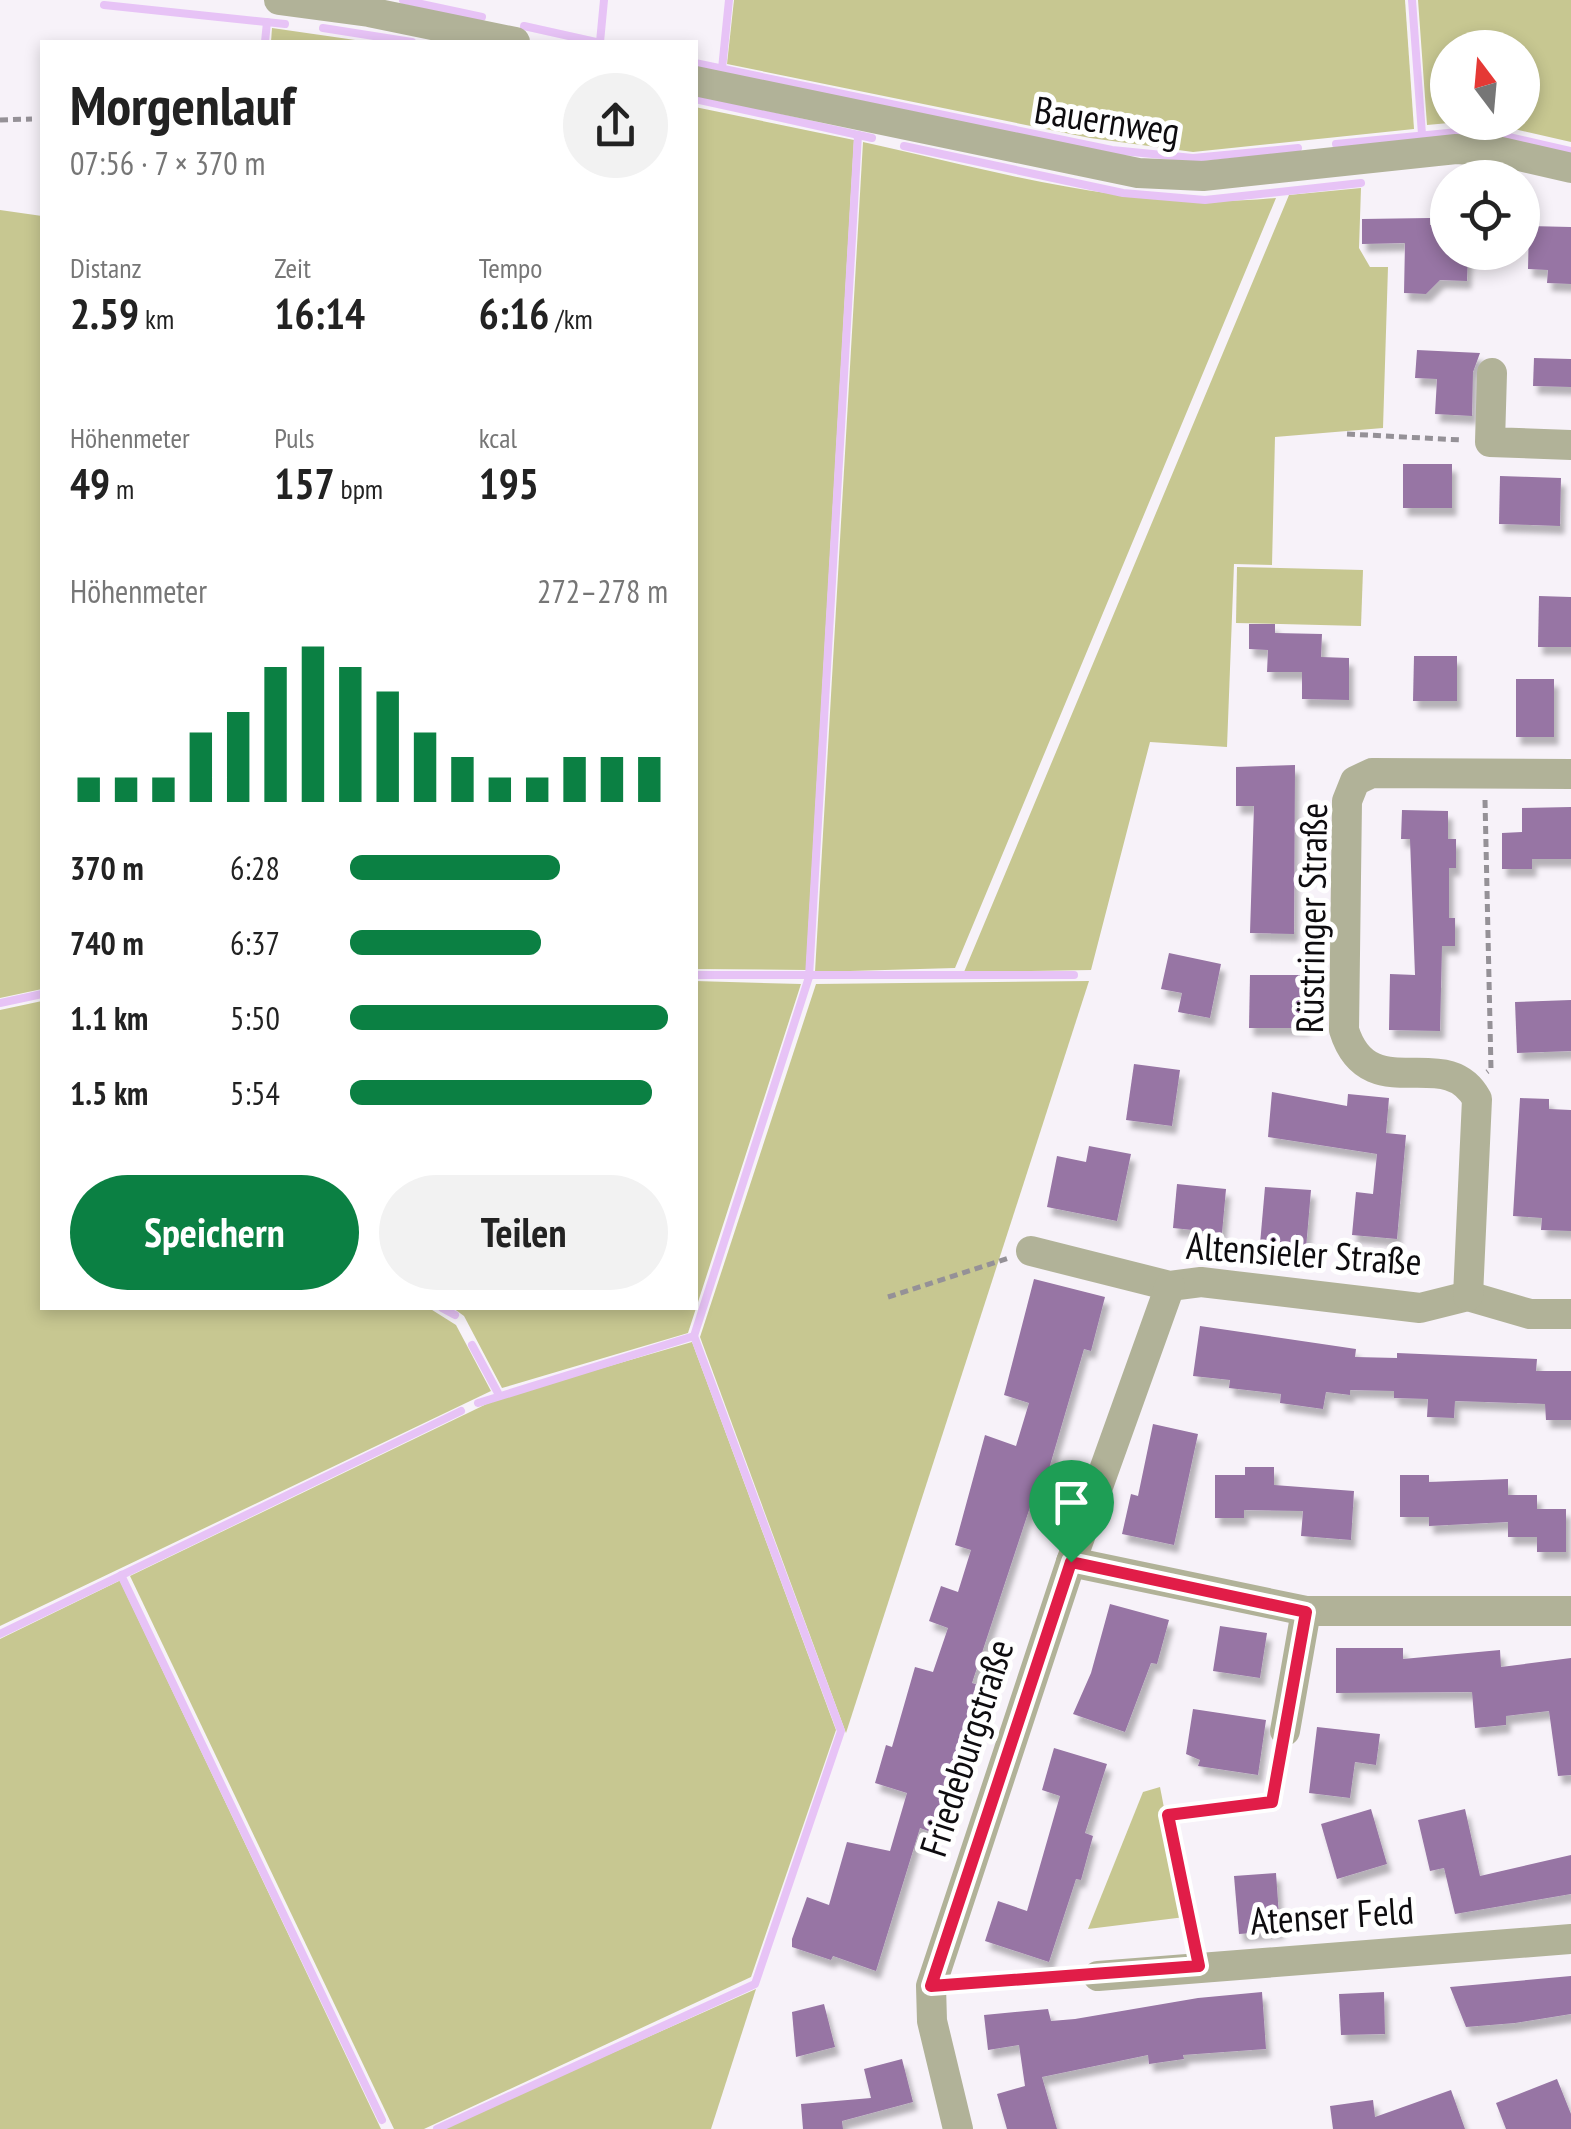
<!DOCTYPE html>
<html lang="de">
<meta charset="utf-8">
<style>
:root{--surface:#fff;--page:#f2f2f2;--text:#222;--muted:#767676;--accent:#0b8043}
body{margin:0;font-family:"PT Sans Narrow",sans-serif;background:var(--page);color:var(--text);height:100vh;display:flex;flex-direction:column;font-size:38px;white-space:nowrap}
*{box-sizing:border-box;margin:0}
p{font-size:32px;color:var(--muted)}
.icon{flex:none;width:55px;height:55px;fill:none;stroke:currentColor;stroke-width:2;stroke-linecap:round;stroke-linejoin:round}
.map{position:relative;flex:1;overflow:hidden}
.details{position:absolute;left:40px;top:40px;width:658px;height:1270px;display:flex;flex-direction:column;background:var(--surface);border-radius:0px;box-shadow:0 5px 15px #0003}
.details>*{flex:none}
.needle{width:65px;rotate:344deg}
.controls{position:absolute;left:1430px;top:30px;display:grid;gap:20px}
.controls a{display:grid;place-items:center;width:110px;height:110px;border-radius:50%;background:var(--surface);box-shadow:0 5px 15px #0003;font-size:50px}
.pin{position:absolute;display:grid;place-items:center;width:85px;height:85px;color:#fff;margin:-102px -42px;border-radius:50% 50% 50% 0;rotate:-45deg;box-shadow:0 0 10px #0007}
.pin .icon{rotate:45deg}
.round{display:grid;place-items:center;flex:none;width:105px;height:105px;border-radius:52px;background:var(--page)}
.summary{display:flex;align-items:center;justify-content:space-between;height:170px;padding:0 30px}
h1{font-size:55px;font-weight:700;line-height:75px}
.figures{display:grid;grid-template-columns:repeat(3,1fr);gap:15px;height:170px;padding:10px 30px}
.figures div{display:grid;align-content:center}
.figures b{font-size:42px;font-weight:700}
.figures small{font-size:28px;font-weight:400}
.figures p{font-size:28px}
.chart{height:280px;padding:20px 30px}
.chart p{display:flex;justify-content:space-between}
.chart svg{width:100%;height:180px;margin-top:10px;stroke:var(--accent);stroke-width:6}
.action{display:flex;gap:20px;margin-top:auto;padding:20px 30px}
.action a{flex:1;height:115px;border-radius:60px;background:var(--accent);color:#fff;font-size:40px;font-weight:700;line-height:115px;text-align:center}
.action a+a{background:var(--page);color:var(--text)}
ul{padding:0 30px;list-style:none;font-size:32px}
li{display:grid;grid-template-columns:160px 120px 1fr;align-items:center;height:75px}
li i{height:25px;border-radius:12px;background:var(--accent)}
.map>svg:first-child{display:block}
</style>
<div class="map">
<svg width="1571" height="2129" viewBox="0 0 1571 2129">
<defs>
<filter id="shadow"><feDropShadow dx="4.5" dy="8" stdDeviation="2.5" flood-color="#0004"/></filter>
</defs>
<rect width="100%" height="100%" fill="#f7f2f9"/>
<g fill="#c7c791">
<path d="M734,0H1405L1414,129L1193,152L1090,138L727,64Z"/>
<path d="M1418,0H1571V142L1488,123L1522,122V48H1448L1449,123L1427,125Z"/>
<path d="M272,28L369,42H271Z"/>
<path d="M695,107L854,140L806,970L695,969Z"/>
<path d="M863,142C1005,173 1129,212 1276,198L955,968L815,972Z"/>
<path d="M1361,188L1359,248L1370,267H1388L1383,428L1275,437L1272,565L1234,564L1227,747L1150,742L1091,970L964,972L1289,195Z"/>
<path d="M0,210L42,216V989L0,998Z"/>
<path d="M1237,567L1363,570L1361,626L1236,623Z"/>
<path d="M695,981L801,984L688,1333L502,1388L464,1316L453,1308H695Z"/>
<path d="M1089,981L846,1733L700,1337L816,984Z"/>
<path d="M42,1001V1308H429L456,1325L491,1391L0,1626V1010Z"/>
<path d="M692,1342L836,1730L751,1977L424,2129H394L130,1576L499,1398Z"/>
<path d="M119,1581H120L381,2129H0V1639Z"/>
<path d="M1160,1787L1185,1917L1088,1929L1143,1792Z"/>
<path d="M756,1989L711,2129H441Z"/>
</g>
<g fill="none" stroke-linecap="round" stroke-linejoin="round">
<g stroke="#e7c3f6" stroke-width="8">
<path d="M403,0L482,17"/>
<path d="M1412,0L1422,134"/>
<path d="M104,5L285,24"/>
<path d="M524,26L596,42"/>
<path d="M323,28L412,42"/>
<path d="M265,42L267,22"/>
<path d="M600,42L604,0"/>
<path d="M695,63L1112,150L1193,158L1298,148"/>
<path d="M722,69L729,0"/>
<path d="M695,99L872,138"/>
<path d="M1336,144L1478,130L1571,151"/>
<path d="M904,146L1123,193L1205,200L1361,183"/>
<path d="M695,975H1074"/>
<path d="M0,1003L42,994"/>
<path d="M442,1308L455,1315"/>
<path d="M472,1345L498,1393"/>
<path d="M478,1403L694,1336L809,977L858,135"/>
<path d="M121,1575L382,2120"/>
<path d="M0,1634L461,1411"/>
<path d="M437,2129L755,1984L841,1731L694,1336"/>
</g>
</g>
<g fill="#9775a4" filter="url(#shadow)">
<path d="M1430,218V225H1448V252H1468L1467,281L1440,280L1426,294L1404,293L1405,243L1362,244V219Z"/>
<path d="M1529,226L1571,227V284L1547,283L1548,270L1528,269Z"/>
<path d="M1417,350L1480,353L1473,372L1472,416L1435,414L1437,379L1415,378Z"/>
<path d="M1534,358L1571,359V387L1533,386Z"/>
<rect x="1403" y="464" width="49" height="44"/>
<path d="M1500,476L1561,478L1560,526L1499,524Z"/>
<path d="M1539,596L1571,597V647H1538Z"/>
<path d="M1249,624H1275V633L1322,634L1321,657L1349,658V700L1302,699V672H1267L1268,650L1249,649Z"/>
<path d="M1414,656H1457V701H1413Z"/>
<rect x="1516" y="679" width="38" height="58"/>
<path d="M1295,765L1294,934L1250,933L1254,806H1236V767Z"/>
<path d="M1571,807V859H1532V869H1502V833L1522,832V808Z"/>
<path d="M1402,810L1448,811V839H1456V868H1449V918H1455V946H1442L1440,1031L1389,1030L1390,974L1415,975L1410,839H1401Z"/>
<path d="M1169,953L1221,964L1210,1018L1178,1012L1182,993L1161,989Z"/>
<path d="M1250,975H1306L1305,1028H1249Z"/>
<path d="M1571,1000V1051L1517,1053L1515,1002Z"/>
<path d="M1134,1064L1180,1070L1172,1126L1126,1120Z"/>
<path d="M1272,1092L1347,1106L1348,1094L1389,1098L1386,1133L1406,1135L1397,1239L1352,1235L1356,1192L1373,1194L1377,1154L1268,1137Z"/>
<path d="M1520,1098L1549,1099V1109L1571,1110V1231L1541,1230L1542,1218L1513,1216Z"/>
<path d="M1089,1146L1131,1154L1117,1221L1047,1207L1057,1156L1086,1162Z"/>
<path d="M1177,1184L1226,1189L1222,1233L1173,1228Z"/>
<path d="M1265,1187L1311,1190L1306,1248L1260,1244Z"/>
<path d="M1034,1279L1105,1297L1091,1351L1084,1349L1039,1503L1032,1501L972,1683L982,1686L937,1834L920,1828L876,1971L833,1956L831,1960L792,1947V1939L807,1897L829,1905L847,1842L890,1851L907,1793L875,1783L886,1745L892,1747L915,1667L933,1672L948,1628L929,1621L941,1586L958,1592L971,1550L955,1545L985,1435L1016,1446L1029,1403L1004,1395Z"/>
<path d="M1200,1326L1356,1349L1355,1357L1397,1358V1353L1537,1359L1536,1371H1571V1420H1546L1545,1404L1455,1401L1454,1418L1427,1417L1428,1399L1394,1398V1391L1350,1390V1395L1326,1392L1323,1409L1280,1403L1281,1394L1229,1388L1230,1380L1193,1376Z"/>
<path d="M1153,1424L1198,1434L1174,1545L1122,1534L1131,1494L1138,1496Z"/>
<path d="M1245,1467H1274V1485L1354,1491L1351,1540L1301,1536L1303,1511L1244,1510V1518H1215V1475H1245Z"/>
<path d="M1400,1475H1429V1482L1508,1479V1495H1537V1509H1566V1552H1537V1537H1508V1522L1429,1526V1517H1400Z"/>
<path d="M1110,1604L1169,1620L1157,1664L1151,1663L1125,1732L1073,1714L1091,1673Z"/>
<path d="M1220,1626L1267,1633L1260,1678L1213,1671Z"/>
<path d="M1336,1648H1403V1659L1500,1650L1501,1667L1571,1658V1775L1558,1776L1549,1711L1506,1716V1725L1475,1728L1472,1692L1336,1693Z"/>
<path d="M1193,1709L1266,1720L1258,1775L1198,1766L1200,1760L1186,1754Z"/>
<path d="M1317,1727L1380,1734L1376,1765L1355,1762L1350,1798L1309,1793Z"/>
<path d="M1054,1748L1107,1764L1085,1833L1093,1836L1081,1880L1076,1879L1049,1962L985,1941L998,1901L1027,1911L1060,1796L1042,1790Z"/>
<path d="M1371,1809L1387,1864L1337,1879L1321,1824Z"/>
<path d="M1465,1809L1480,1876L1571,1855V1894L1455,1914L1444,1868L1430,1871L1418,1820Z"/>
<path d="M1276,1873L1280,1931L1239,1934L1234,1876Z"/>
<path d="M1571,1976V2014L1515,2023L1466,2027L1450,1987Z"/>
<path d="M1262,1992L1266,2049L1183,2055L1184,2059L1149,2064L1148,2055L1042,2077L1057,2129H1007L997,2094L1025,2086L1019,2045L988,2050L984,2015L1048,2009L1051,2021L1075,2019L1198,1998Z"/>
<path d="M1384,1992L1385,2034L1341,2035L1339,1994Z"/>
<path d="M824,2004L835,2047L796,2057L792,2012Z"/>
<path d="M902,2059L913,2102L842,2121L843,2129H803L801,2104L871,2098L864,2069Z"/>
<path d="M1557,2079L1571,2114V2129H1506L1496,2103Z"/>
<path d="M1451,2090L1465,2129H1333L1330,2106L1373,2100L1375,2117Z"/>
</g>
<g fill="none" stroke-linecap="round" stroke-linejoin="round">
<g stroke="#959197" stroke-width="5" stroke-dasharray="8 5" stroke-linecap="butt">
<path d="M0,120L32,119"/>
<path d="M1347,434L1462,440"/>
<path d="M1485,800L1491,1069L1487,1072"/>
<path d="M888,1297L1009,1258"/>
<path d="M1194,1943L1168,1815L1272,1803L1280,1756"/>
<path d="M961,1983L1075,1977"/>
</g>
<g stroke="#b1b298" stroke-width="30">
<path d="M279,0L369,12L515,42"/>
<path d="M695,81L1138,173L1203,176L1456,149L1502,152L1571,168"/>
<path d="M1492,373L1490,442L1571,445"/>
<path d="M1031,1251L1170,1286L1201,1282L1420,1308L1468,1296L1530,1314H1571"/>
<path d="M1468,1296L1477,1099C1446,1041 1369,1110 1344,1030L1347,801L1355,781L1372,773L1571,774"/>
<path d="M1071,1562L1306,1611H1571"/>
<path d="M1285,1731L1306,1611"/>
<path d="M1098,1976L1571,1939"/>
<path d="M958,2129L932,2021L931,1986L1071,1562L1170,1286"/>
</g>
</g>
<g fill="none" stroke-linecap="round" stroke-linejoin="round">
<defs>
<path id="route" d="M1071,1562L1306,1612L1272,1802L1168,1815L1199,1966L931,1986Z"/>
</defs>
<use href="#route" stroke="#fff" stroke-width="20"/>
<use href="#route" stroke="#e11d48" stroke-width="12"/>
</g>
<g text-anchor="middle" stroke-width="10" stroke-linejoin="round" paint-order="stroke">
<g font-size="38" fill="#0e0c0f" stroke="#fff">
<text transform="translate(1107 121) rotate(9)" y="13">Bauernweg</text>
<text transform="translate(1312 918) rotate(-89)" y="13">Rüstringer Straße</text>
<text transform="translate(1304 1254) rotate(4)" y="13">Altensieler Straße</text>
<text transform="translate(967 1748) rotate(-72)" y="13">Friedeburgstraße</text>
<text transform="translate(1332 1916) rotate(-4)" y="13">Atenser Feld</text>
</g>
</g>
</svg>
<div class="controls">
<a><svg class="needle" viewBox="-14 -14 28 28"><path d="M0-13l5 13h-10z" fill="#e53935"/><path d="M0 13l5-13h-10z" fill="#767676"/></svg></a>
<a><svg class="icon" aria-label="locate" viewBox="0 0 24 24"><circle cx="12" cy="12" r="6"/><path d="M12 2v4M12 18v4M2 12h4M18 12h4"/></svg></a>
</div>
<div class="pin" style="left:1071px;top:1562px;background:#1e9e55"><svg class="icon" aria-label="arrive" viewBox="0 0 24 24"><path d="M6 21V4h12l-3 4 3 4H6"/></svg></div>
<section class="details">
<div class="summary"><div><h1>Morgenlauf</h1><p>07:56 · 7 × 370 m</p></div><a class="round"><svg class="icon" aria-label="share" viewBox="0 0 24 24"><path d="M12 15V3M7 8l5-5 5 5M5 13v7h14v-7"/></svg></a></div>
<div class="figures">
<div><p>Distanz</p><b>2.59<small> km</small></b></div>
<div><p>Zeit</p><b>16:14</b></div>
<div><p>Tempo</p><b>6:16<small> /km</small></b></div>
</div>
<div class="figures">
<div><p>Höhenmeter</p><b>49<small> m</small></b></div>
<div><p>Puls</p><b>157<small> bpm</small></b></div>
<div><p>kcal</p><b>195</b></div>
</div>
<div class="chart"><p><span>Höhenmeter</span>272–278 m</p>
<svg viewBox="0 0 160 44" preserveAspectRatio="none"><path d="M5 44V38M15 44V38M25 44V38M35 44V27M45 44V22M55 44V11M65 44V6M75 44V11M85 44V17M95 44V27M105 44V33M115 44V38M125 44V38M135 44V33M145 44V33M155 44V33"/></svg>
</div>
<ul>
<li><b>370 m</b>6:28<i style="width:66%"></i></li>
<li><b>740 m</b>6:37<i style="width:60%"></i></li>
<li><b>1.1 km</b>5:50<i style="width:100%"></i></li>
<li><b>1.5 km</b>5:54<i style="width:95%"></i></li>
</ul>
<div class="action"><a>Speichern</a><a>Teilen</a></div>
</section>
</div>
